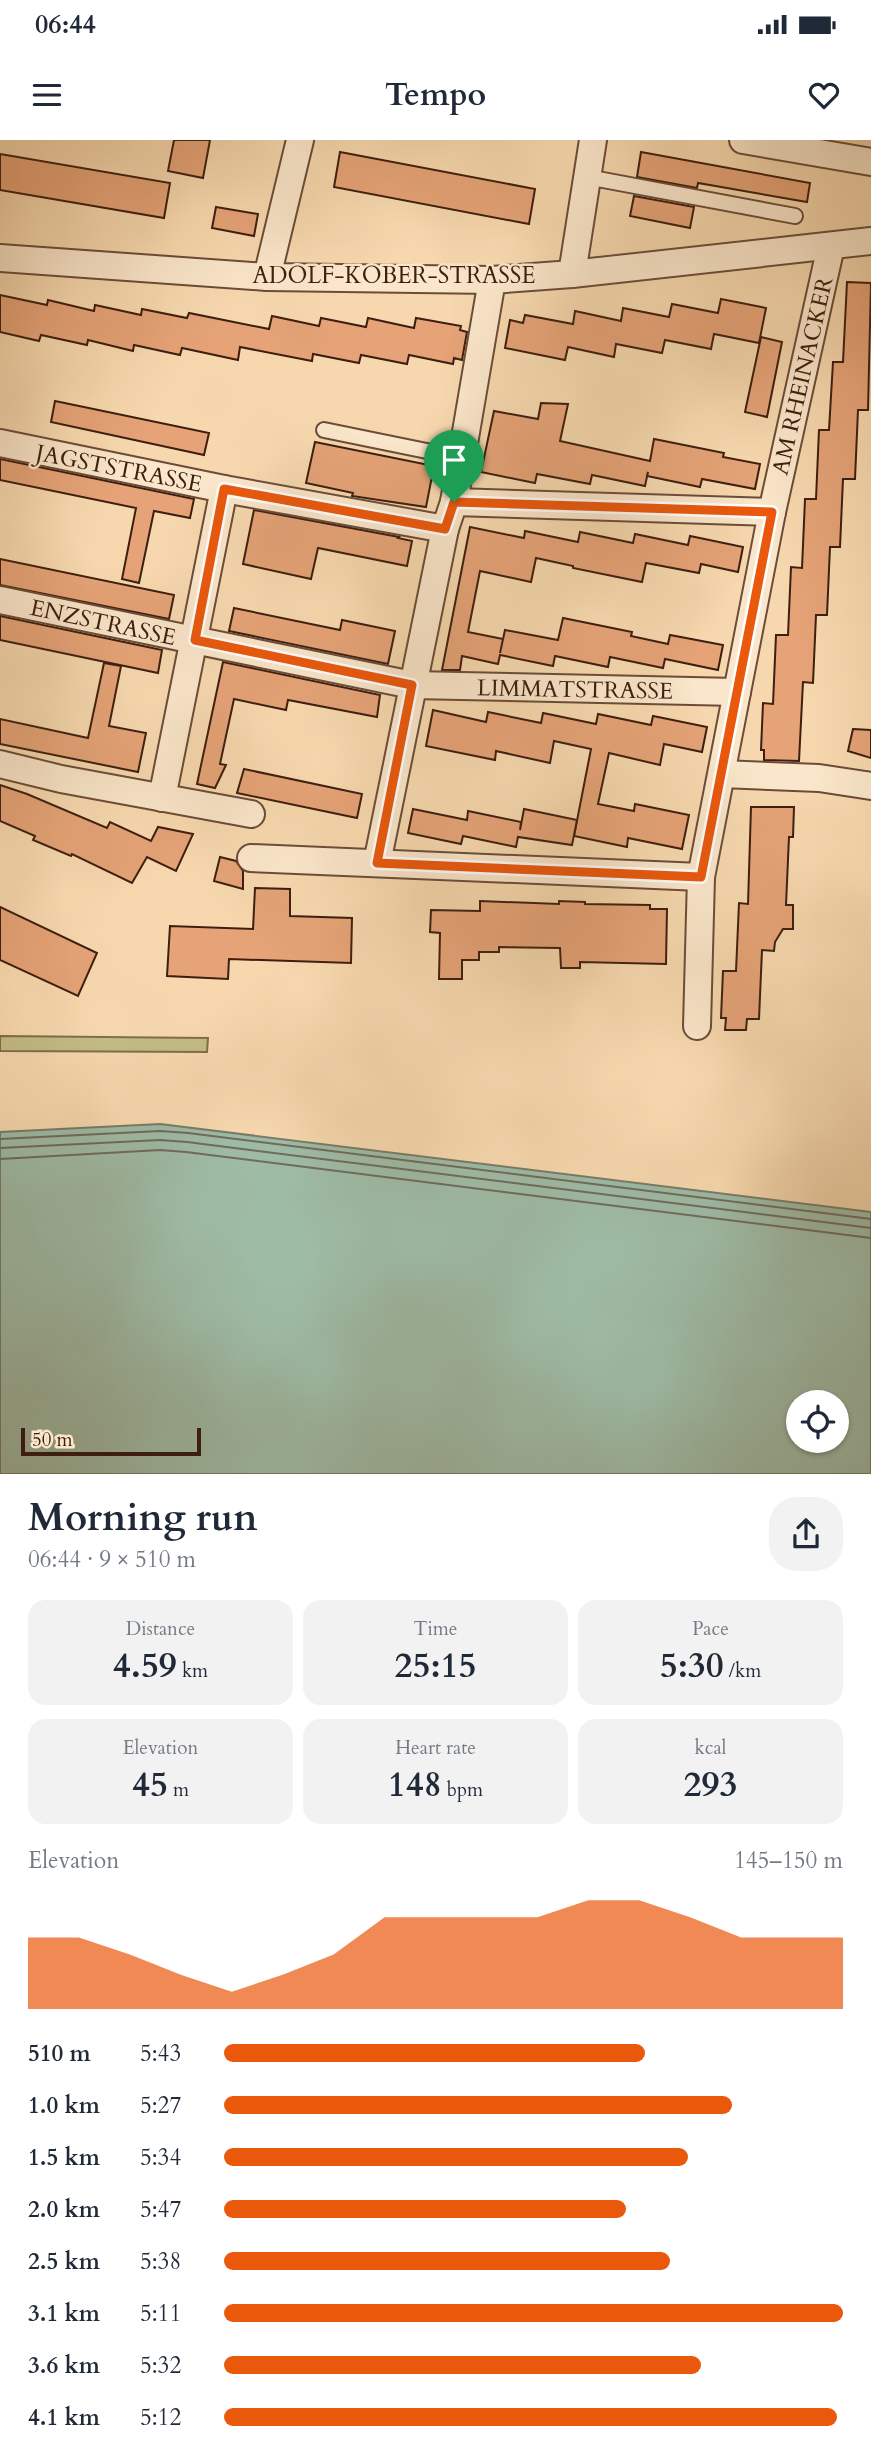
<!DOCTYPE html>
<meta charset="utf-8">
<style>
:root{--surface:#fff;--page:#f2f2f3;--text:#1f2937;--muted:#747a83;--accent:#ea580c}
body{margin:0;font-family:Cardo,serif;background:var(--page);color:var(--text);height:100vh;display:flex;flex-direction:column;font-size:26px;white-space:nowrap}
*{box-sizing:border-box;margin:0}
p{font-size:23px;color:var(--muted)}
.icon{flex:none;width:38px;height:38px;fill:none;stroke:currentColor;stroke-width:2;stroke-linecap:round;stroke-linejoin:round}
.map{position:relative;height:1334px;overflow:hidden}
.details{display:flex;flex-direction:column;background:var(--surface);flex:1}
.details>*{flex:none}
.fabs{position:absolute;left:786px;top:1250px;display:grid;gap:14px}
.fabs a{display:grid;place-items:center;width:63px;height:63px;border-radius:50%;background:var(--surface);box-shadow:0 2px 5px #0004;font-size:35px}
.scale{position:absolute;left:21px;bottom:18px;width:180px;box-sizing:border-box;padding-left:7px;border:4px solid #3d1e10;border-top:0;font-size:19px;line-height:24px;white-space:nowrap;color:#3d1e10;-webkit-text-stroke:5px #fae6ca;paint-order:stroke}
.pin{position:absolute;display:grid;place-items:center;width:60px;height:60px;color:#fff;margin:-72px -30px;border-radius:50% 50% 50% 0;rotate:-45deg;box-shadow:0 0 7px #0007}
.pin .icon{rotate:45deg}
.round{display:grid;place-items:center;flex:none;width:74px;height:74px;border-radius:28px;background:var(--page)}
.headline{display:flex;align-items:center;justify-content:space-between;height:119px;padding:0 28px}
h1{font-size:38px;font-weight:800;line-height:52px}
.figures{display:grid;grid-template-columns:repeat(3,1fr);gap:10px;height:119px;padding:7px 28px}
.figures div{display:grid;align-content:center;border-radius:18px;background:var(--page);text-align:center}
.figures b{font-size:35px;font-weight:800}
.figures small{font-size:19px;font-weight:400}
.figures p{font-size:19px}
.chart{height:196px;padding:14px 28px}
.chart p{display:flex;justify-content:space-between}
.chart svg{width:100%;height:126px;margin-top:7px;fill:var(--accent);opacity:.7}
ul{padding:0 28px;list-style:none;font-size:23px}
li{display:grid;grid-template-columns:112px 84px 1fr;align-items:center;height:52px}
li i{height:18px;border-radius:9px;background:var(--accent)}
.status{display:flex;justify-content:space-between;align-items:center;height:49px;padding:0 35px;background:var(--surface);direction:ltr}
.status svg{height:19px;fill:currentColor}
header{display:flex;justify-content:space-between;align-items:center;height:91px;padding:0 28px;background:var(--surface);font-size:32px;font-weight:800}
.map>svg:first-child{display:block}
</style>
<div class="status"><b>06:44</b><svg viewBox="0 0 49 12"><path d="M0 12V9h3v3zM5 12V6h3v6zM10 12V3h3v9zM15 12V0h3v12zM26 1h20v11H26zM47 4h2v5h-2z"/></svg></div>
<header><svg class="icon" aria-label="menu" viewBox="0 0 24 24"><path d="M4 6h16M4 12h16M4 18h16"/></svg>Tempo<svg class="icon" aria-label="heart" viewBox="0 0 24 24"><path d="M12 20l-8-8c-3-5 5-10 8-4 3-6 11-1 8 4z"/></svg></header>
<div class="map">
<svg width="871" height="1334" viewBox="0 0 871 1334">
<rect width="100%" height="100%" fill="#f7d8ae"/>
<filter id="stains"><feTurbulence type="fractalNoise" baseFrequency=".00286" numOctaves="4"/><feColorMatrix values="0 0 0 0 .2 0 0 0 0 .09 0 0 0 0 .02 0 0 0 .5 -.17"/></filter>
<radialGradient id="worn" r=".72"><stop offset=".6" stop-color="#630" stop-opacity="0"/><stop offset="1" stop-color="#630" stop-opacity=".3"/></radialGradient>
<path fill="#c3bc85" stroke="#806d4a" stroke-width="2" d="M0,896L208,898L207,912L0,911Z"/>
<path fill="#9ebba6" stroke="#777c6a" stroke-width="2" fill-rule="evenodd" d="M160,984L871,1072V1334H0V992ZM798,1262H836V1300H798Z"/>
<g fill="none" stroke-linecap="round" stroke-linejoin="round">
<g stroke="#6e6c5b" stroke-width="2">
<path d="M0,999L160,991L188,993L871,1079"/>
<path d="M0,1008L160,1000L187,1002L871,1088"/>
<path d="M0,1019L160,1010L186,1012L871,1098"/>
</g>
</g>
<g fill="#e5a377" stroke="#3d1e10" stroke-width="2">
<path d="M174,0H210L203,38L168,31Z"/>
<path d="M340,12L535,49L529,84L334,47Z"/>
<path d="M641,12L810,43L807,62L698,43L697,48L637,37Z"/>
<path d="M0,14L170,43L164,78L0,50Z"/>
<path d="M634,56L694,67L690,88L630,76Z"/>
<path d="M216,67L258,74L254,96L212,88Z"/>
<path d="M847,142L871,143L868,270H858L855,339H843L840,407H830L827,475H816L813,543L803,542L799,621L764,620V610H761L763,563L773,564L776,495H788L791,427L802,428L805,359H816L819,290H829L833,222H843Z"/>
<path d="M0,155L47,165L48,160L94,171L95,165L141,175L142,169L187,178L189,173L269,189L272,176L319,186L321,178L366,187L368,178L414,188L416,178L461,186L460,190L467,192L462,220L454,218L453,224L409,215L407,224L361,215L359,223L313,214L312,221L240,207L238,220L182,208L180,215L134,205L133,211L88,200L87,205L41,195L39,201L0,192Z"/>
<path d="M721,159L766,168L759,203L714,194L711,209L665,200L662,213L616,204L614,217L568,207L565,220L505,208L510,180L523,183L525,175L573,184L575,171L621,181L623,168L669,177L672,164L718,173Z"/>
<path d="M761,197L782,202L767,277L745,272Z"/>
<path d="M55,261L209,293L204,315L51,282Z"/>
<path d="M541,263L568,264L560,301L650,321L654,299L724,313L723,317L760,324L755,349L702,339L700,347L647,336L648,332L645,346L592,335L590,344L537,334L535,343L481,332L494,271L538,279Z"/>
<path d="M315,302L434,326L426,367L352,356L353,353L306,343Z"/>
<path d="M0,319L194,359L190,378L154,371L139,443L122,439L136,368L0,340Z"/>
<path d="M254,370L399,397L398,398L412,401L407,426L318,408L311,439L243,424Z"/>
<path d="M470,387L524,398L525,391L578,402L580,392L633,403L635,394L688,405L690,396L743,407L738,432L701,424L699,433L646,423L642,442L573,428V426L536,418L531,442L480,431L468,492L503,499L500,513L505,490L558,500L563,478L632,492L631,496L668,504L670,495L723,505L718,530L665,519L663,528L610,517L608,527L555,516L553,526L500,515L498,524L462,516L460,530H442Z"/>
<path d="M0,419L174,455L169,479L0,445Z"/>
<path d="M234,468L340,490L342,480L395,491L388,524L229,491Z"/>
<path d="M0,476L162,510L158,533L0,500Z"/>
<path d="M223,522L380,555L377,577L288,560L286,570L234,559L220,624L226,625L215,648L197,644Z"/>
<path d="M104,523L121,526L109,586L146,593L138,632L0,604V579L88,598Z"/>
<path d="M433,570L486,582L488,572L541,583L543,573L596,584L598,574L651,585L653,576L707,587L702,612L664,604L660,625L609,613L598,664L634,671L635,664L689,675L682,709L628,698L627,707L574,696L591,609L554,601L550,623L496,611L495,620L426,606Z"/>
<path d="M853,589L871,590V618L848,611Z"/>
<path d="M244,629L362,654L357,678L237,653Z"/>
<path d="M0,645L27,654L107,688L110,682L151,701L158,687L193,694L176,731L147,717L132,743L72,714L71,716L33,700L35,696L0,681Z"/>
<path d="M751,667H794L793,697H789L786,765H793V789H783L775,802L774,811L762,810L759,879H747L746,890H725L726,878H721L723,831H736L739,763L748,764Z"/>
<path d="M413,669L467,680L468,671L521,682L520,690L524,669L577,680L572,705L518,697L516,707L463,696L461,704L408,693Z"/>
<path d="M220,717L236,721L243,731V749L214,741Z"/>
<path d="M255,748L290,749V776L352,778L351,823L229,819L228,839L167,836L170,786L253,789Z"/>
<path d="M480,761L559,764V761L585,762V764L650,765V769H667L666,824L580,822V828H561L560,808L499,807V812H479V820H462V839H439L440,793L430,792L431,770L480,771Z"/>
<path d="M0,767L97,813L78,856L0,820Z"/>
</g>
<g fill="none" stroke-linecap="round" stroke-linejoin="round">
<defs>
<g id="service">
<path d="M587,37L795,76"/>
<path d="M324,290L461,318"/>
</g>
<g id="minor">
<path d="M743,0L871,22"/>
<path d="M0,118L267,137L492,140L572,134L871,101"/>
<path d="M572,134L593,0"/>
<path d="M267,137L300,0"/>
<path d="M0,303L224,349L445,389"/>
<path d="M454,362L772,372"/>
<path d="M0,460L412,545L737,552"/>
<path d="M0,624L61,639L251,674"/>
<path d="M722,634L819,638L871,646"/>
<path d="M162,658L224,349"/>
<path d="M251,718L701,737"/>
<path d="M377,723L445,389L454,362L492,140"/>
<path d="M697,886L701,737L772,372L831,106"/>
</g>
</defs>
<use href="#service" stroke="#6c4c38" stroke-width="18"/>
<use href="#minor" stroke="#6c4c38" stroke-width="30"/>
<use href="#service" stroke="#fae6ca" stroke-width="14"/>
<use href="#minor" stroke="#fae6ca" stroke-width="26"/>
</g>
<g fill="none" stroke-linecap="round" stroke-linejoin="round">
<defs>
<path id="route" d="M224,349L445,389L454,362L772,372L701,737L377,723L412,545L195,500Z"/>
</defs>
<use href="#route" stroke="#fff" stroke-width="14"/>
<use href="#route" stroke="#ea580c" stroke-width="9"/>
</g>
<g text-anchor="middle" stroke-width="5" stroke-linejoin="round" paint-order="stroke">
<g font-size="23" fill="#3d1e10" stroke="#fae6ca">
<text x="394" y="143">ADOLF-KOBER-STRASSE</text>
<text transform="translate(802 236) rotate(-77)" y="8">AM RHEINACKER</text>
<text transform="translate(119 328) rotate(11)" y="8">JAGSTSTRASSE</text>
<text transform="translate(103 482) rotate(12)" y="8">ENZSTRASSE</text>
<text transform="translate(575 549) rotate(1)" y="8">LIMMATSTRASSE</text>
</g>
</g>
<rect width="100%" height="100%" filter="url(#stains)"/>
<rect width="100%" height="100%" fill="url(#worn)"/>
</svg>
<div class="fabs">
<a><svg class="icon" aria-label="locate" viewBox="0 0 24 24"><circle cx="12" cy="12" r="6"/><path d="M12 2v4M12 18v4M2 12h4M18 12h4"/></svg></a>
</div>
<div class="scale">50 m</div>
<div class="pin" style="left:454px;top:362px;background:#1e9e55"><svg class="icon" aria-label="arrive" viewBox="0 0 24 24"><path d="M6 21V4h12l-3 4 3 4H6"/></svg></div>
</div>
<section class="details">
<div class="headline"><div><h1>Morning run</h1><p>06:44 · 9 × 510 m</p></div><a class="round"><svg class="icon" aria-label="share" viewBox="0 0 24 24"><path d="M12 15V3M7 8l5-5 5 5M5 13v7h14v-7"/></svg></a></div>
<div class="figures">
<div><p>Distance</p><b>4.59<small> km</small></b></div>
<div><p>Time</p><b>25:15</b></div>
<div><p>Pace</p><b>5:30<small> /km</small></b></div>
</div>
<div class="figures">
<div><p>Elevation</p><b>45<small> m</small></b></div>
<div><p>Heart rate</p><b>148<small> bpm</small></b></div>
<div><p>kcal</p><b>293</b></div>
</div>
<div class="chart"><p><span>Elevation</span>145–150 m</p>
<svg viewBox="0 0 160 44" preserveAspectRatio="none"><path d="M0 44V19L10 19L20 25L30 32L40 38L50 32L60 25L70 12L80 12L90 12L100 12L110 6L120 6L130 12L140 19L150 19L160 19V44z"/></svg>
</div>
<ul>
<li><b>510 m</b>5:43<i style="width:68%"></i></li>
<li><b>1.0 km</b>5:27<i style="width:82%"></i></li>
<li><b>1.5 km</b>5:34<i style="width:75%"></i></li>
<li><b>2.0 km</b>5:47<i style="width:65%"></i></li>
<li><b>2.5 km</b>5:38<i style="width:72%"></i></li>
<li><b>3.1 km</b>5:11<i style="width:100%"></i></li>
<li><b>3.6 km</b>5:32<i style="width:77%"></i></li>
<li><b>4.1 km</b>5:12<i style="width:99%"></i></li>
</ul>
</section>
